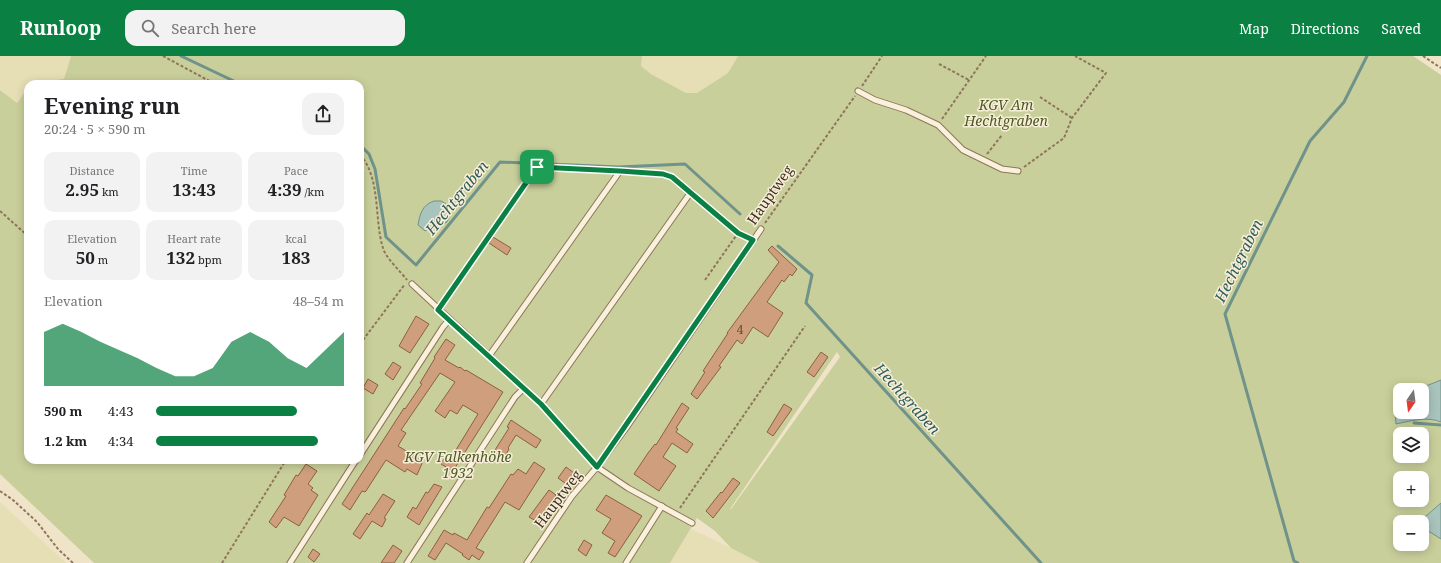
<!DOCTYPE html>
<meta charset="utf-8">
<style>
:root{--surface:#fff;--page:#f2f2f2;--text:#202124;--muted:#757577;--accent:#0b8043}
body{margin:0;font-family:"Noto Serif",serif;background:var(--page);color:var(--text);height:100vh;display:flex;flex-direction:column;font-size:15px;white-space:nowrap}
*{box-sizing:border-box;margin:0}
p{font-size:13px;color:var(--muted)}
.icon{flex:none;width:22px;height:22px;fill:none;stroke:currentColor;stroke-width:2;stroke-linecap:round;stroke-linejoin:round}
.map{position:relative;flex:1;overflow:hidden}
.side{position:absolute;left:24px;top:24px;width:340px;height:384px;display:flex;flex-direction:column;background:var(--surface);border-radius:12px;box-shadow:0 2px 10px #0003}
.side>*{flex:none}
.needle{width:26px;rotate:194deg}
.controls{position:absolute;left:1393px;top:327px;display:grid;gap:8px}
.controls a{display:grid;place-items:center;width:36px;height:36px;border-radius:8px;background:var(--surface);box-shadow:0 2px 10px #0003;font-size:20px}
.pin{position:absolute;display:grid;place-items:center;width:34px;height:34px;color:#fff;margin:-17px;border-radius:8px;box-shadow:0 2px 6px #0006}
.round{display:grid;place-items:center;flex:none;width:42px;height:42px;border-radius:12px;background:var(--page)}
.headline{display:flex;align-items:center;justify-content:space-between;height:68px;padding:0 20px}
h1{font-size:22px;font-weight:700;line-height:30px}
.stats{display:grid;grid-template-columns:repeat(3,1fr);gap:6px;height:68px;padding:4px 20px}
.stats div{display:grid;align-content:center;border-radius:10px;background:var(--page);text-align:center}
.stats b{font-size:17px;font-weight:700}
.stats small{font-size:11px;font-weight:400}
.stats p{font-size:11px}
.chart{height:112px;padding:8px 20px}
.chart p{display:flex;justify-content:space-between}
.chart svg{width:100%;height:72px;margin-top:4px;fill:var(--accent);opacity:.7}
ul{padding:0 20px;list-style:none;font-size:13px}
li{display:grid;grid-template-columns:64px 48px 1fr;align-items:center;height:30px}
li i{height:10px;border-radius:5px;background:var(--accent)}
header{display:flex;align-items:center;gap:24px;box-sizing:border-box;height:56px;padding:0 20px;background:var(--accent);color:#fff}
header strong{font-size:19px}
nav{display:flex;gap:22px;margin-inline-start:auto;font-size:14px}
.search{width:280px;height:36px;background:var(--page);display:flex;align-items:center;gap:10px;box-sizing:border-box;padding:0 14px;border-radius:12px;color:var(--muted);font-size:15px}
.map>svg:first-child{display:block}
</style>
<header>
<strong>Runloop</strong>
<div class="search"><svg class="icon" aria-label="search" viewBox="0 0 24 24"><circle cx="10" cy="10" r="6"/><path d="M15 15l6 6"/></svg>Search here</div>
<nav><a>Map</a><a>Directions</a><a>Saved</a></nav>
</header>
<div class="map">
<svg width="1441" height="507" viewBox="0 0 1441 507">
<rect width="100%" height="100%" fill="#f0e4c8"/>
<g fill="#e6deb5">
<path d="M0,0H71L64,23L49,25L36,24L32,28H28V32L17,47L0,34Z"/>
<path d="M642,0H738L728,17L697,37H686L651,18L641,10Z"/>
<path d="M0,446L66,507H0Z"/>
<path d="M691,473L731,492L760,507H670Z"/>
</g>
<path fill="#c9cf9b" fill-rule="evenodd" d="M71,0H642L641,10L651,18L686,37H697L728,17L738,0H1413L1441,19V324L1416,334H1400L1396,368C1410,365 1427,360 1441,366V447L1419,466H1400V488H1422V471L1441,483V507H760L731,492L715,475L697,462L670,507H94L0,418V34L17,47L28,32V404H360V28H32L36,24L49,25L64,23ZM837,296L840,301L731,453H730ZM1400,378H1422V400H1400ZM1400,422H1422V444H1400Z"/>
<g fill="#a9c4bc" stroke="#6f938a">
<path d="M434,145H441L446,148L449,162L447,166L441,169H434L425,175L418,169C420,158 422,149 434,145Z"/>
<path d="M1441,324V366C1427,360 1410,365 1396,368L1395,356L1399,344L1400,343V356H1422V334H1416Z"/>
<path d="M1441,447V483L1422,471V466H1419Z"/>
</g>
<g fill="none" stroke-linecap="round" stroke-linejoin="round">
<g stroke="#6f938a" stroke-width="3">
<path d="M181,0L240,28"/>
<path d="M360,89L369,98L375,113L386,181L416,209L500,106L619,111L685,108L740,158"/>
<path d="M778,190L812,219L806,247L1041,507"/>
<path d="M1414,367L1441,369"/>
<path d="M1298,507L1294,505L1225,258L1310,85L1344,46L1367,0"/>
</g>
</g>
<g fill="#cf9f7d" stroke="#8d5f41">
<path d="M493,181L511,192L507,199L489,187Z"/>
<path d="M772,190L797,213L792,220L790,218L784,226L782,224L767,246L783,257L768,281L753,271L742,288L737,284L719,310L721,311L697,343L691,338L705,316L703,315L728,277H727L779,206L768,194Z"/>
<path d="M416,260L429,268L410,297L399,290Z"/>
<path d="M446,283L455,289L445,304L459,312L460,311L465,315L466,314L503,336L453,415L441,408L446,399L451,402L478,358L463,349L457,358L450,354L445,362L435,355L455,326L440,317L401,374L406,377L398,390L423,405L417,419L407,413L405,416L386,404L366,435L365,436L362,435L350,454L342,448L344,445L404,352L405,353L422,328L420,327L435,302L434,301Z"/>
<path d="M821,296L828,301L814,321L807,316Z"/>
<path d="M393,306L401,311L393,324L385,318Z"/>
<path d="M368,323L378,329L373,338L363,332Z"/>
<path d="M682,347L689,352L676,372L678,373L676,376L693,388L687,397L672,387L663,401L676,410L659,435L634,418L648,397L655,388L656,389Z"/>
<path d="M784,348L792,353L773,380L767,376Z"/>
<path d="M511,364L541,384L536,392L516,379L508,392L509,393L505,400L495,394L509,372L507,371Z"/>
<path d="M534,406L545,413L519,454L505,446L476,492L484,496L479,504L472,499L469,504L462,499L463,498L446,487L435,504L428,500L444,474L453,479L454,477L467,484L487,451L489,452L511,418L513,419L518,413L526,418Z"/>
<path d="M306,408L317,415L308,428L313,432L311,434L318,439L299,470L284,461L276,472L269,466L286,440L284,439L296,419L298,420Z"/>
<path d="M566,411L574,417L573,419L576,421L569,430L558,422Z"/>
<path d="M733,422L740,427L713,462L706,455L721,436L722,437Z"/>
<path d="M434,428L442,431L419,469L407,461L413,451L416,453L426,436L428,437Z"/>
<path d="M549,434L556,439L538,466L529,461Z"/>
<path d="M383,438L395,445L384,462L386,463L382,471L372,465L360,483L353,478L367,457L369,459Z"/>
<path d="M606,439L642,460L615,501L608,497L615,485L602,477L611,463L596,454Z"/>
<path d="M584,484L592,489L586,500L578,494Z"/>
<path d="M393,489L402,495L394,507H381Z"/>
<path d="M313,493L320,498L314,506L308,501Z"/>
</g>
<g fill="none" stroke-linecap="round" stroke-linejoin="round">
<defs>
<g id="lane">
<path d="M858,35L875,44L906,54L938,69L963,94L1002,113L1018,115"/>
<path d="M412,228L541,348L597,411L628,432L692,467"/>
<path d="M438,254L537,111"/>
<path d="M489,300L620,115"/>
<path d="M541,348L691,136"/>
<path d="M360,399L443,271L449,264"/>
<path d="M290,507L356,404"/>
<path d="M407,507L515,341L524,332"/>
<path d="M527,507L572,440L597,411L626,372L761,173"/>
<path d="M626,507L662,450"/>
</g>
</defs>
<use href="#lane" stroke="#8d765c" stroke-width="7"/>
<g stroke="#8d765c" stroke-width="2" stroke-dasharray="3 2" stroke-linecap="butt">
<path d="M163,0L215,28"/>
<path d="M1423,0L1441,12"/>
<path d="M939,8L969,24"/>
<path d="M862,30L882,0"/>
<path d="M1040,41L1072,62"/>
<path d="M942,63L986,0"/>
<path d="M987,98L1002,79"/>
<path d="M360,99C381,121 374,164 383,192C385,201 401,216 407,224"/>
<path d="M543,111L612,114"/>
<path d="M1024,111L1064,82L1072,62L1106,17L1075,0"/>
<path d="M627,115L663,119L672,121L686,132"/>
<path d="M695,140L738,177L747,181"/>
<path d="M0,155L28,180"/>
<path d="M765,167L855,40"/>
<path d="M705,224L738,177"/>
<path d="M360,288L405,228"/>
<path d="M0,435L13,444L37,466L58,493L73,507"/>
<path d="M680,452L805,270"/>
<path d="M222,507L286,404"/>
</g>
<use href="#lane" stroke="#faf1dc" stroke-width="5"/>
</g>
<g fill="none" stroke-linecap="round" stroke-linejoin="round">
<defs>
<path id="route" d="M537,111L620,115L663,118L672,121L738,177L753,184L597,411L541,348L438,254Z"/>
</defs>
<use href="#route" stroke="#fff" stroke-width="8"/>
<use href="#route" stroke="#0b8043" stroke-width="5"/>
</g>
<g text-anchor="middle" stroke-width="3" stroke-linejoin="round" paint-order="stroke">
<g font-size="12" fill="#624a37">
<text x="740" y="278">4</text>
</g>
<g font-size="14" font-style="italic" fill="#4d5a26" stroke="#f7eed8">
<text x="1006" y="54">KGV Am<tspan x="1006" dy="16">Hechtgraben</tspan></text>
<text x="458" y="406">KGV Falkenhöhe<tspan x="458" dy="16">1932</tspan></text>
</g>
<g font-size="14" fill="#3d2e20" stroke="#f7eed8">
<text transform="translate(770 139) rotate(-55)" y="5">Hauptweg</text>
<text transform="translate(558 443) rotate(-53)" y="5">Hauptweg</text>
</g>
<g font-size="15" font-style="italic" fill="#2f5d5a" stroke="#f7eed8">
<text transform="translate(457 142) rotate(-51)" y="5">Hechtgraben</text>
<text transform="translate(1239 205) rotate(-64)" y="5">Hechtgraben</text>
<text transform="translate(907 343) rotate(48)" y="5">Hechtgraben</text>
</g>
</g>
</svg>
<div class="controls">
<a><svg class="needle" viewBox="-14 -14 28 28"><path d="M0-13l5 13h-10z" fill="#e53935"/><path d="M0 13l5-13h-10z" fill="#757577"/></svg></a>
<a><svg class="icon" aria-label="layers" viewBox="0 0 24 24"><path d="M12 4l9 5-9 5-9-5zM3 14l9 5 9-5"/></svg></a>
<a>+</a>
<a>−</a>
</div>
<div class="pin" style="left:537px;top:111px;background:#1e9e55"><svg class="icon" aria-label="arrive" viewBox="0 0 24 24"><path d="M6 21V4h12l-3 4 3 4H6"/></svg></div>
<section class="side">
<div class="headline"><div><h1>Evening run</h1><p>20:24 · 5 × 590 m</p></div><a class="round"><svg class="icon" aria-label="share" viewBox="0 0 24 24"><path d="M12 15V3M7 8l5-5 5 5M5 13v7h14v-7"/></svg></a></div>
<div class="stats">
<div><p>Distance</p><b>2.95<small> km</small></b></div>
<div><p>Time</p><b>13:43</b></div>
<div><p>Pace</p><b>4:39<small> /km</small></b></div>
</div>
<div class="stats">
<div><p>Elevation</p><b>50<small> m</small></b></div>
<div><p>Heart rate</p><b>132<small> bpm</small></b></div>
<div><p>kcal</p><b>183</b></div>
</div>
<div class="chart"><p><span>Elevation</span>48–54 m</p>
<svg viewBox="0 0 160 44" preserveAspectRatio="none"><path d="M0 44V11L10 6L20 11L30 17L40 22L50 27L60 33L70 38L80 38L90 33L100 17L110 11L120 17L130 27L140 33L150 22L160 11V44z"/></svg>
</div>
<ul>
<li><b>590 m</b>4:43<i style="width:75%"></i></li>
<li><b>1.2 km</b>4:34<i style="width:86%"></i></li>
</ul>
</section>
</div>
